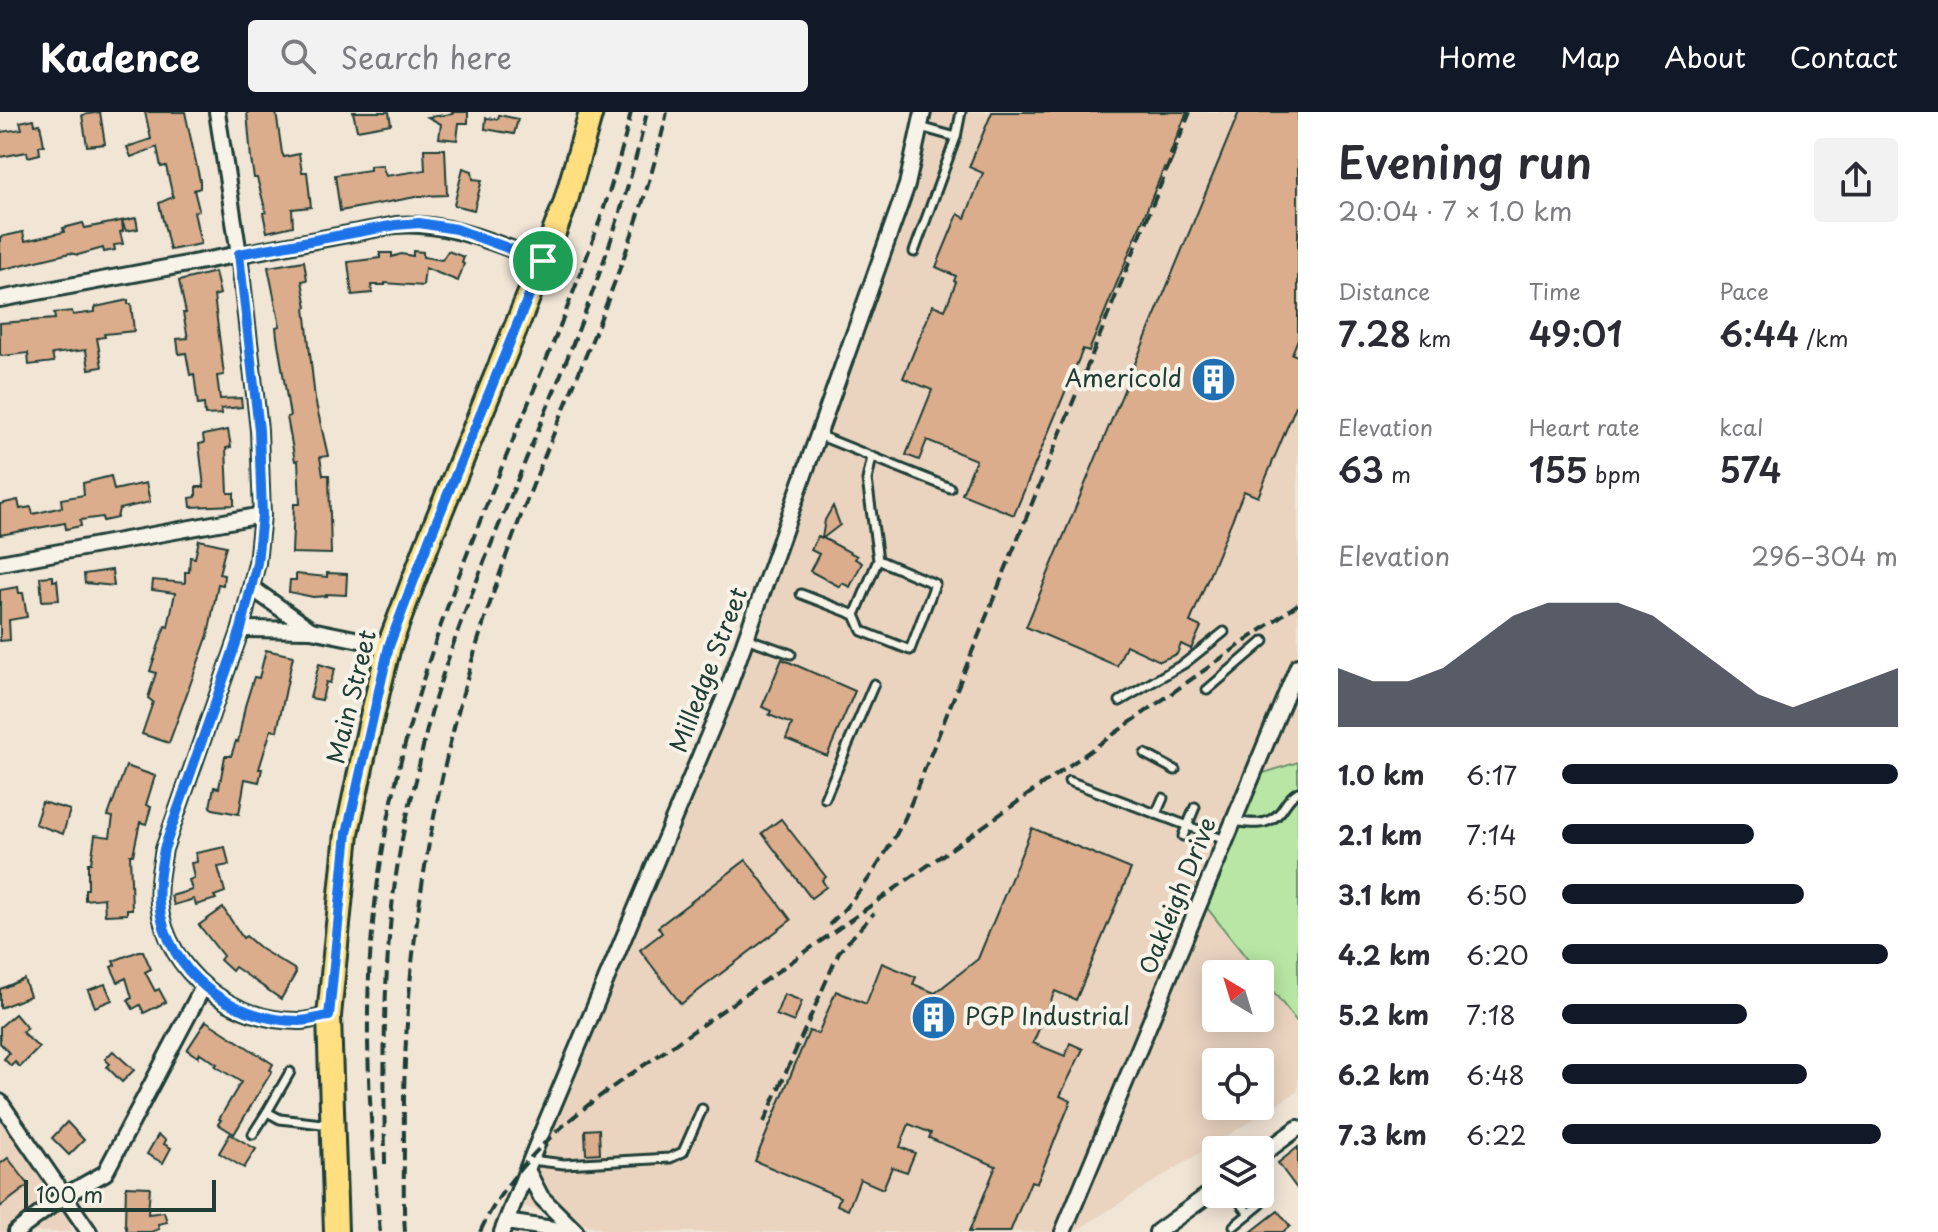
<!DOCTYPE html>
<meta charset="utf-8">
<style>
:root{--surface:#fff;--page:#f2f2f3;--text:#2b2b33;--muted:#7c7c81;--accent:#111827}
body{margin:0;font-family:"Playpen Sans",sans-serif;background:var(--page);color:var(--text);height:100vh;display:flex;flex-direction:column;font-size:30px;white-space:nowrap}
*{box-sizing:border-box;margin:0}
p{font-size:26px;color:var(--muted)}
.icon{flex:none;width:44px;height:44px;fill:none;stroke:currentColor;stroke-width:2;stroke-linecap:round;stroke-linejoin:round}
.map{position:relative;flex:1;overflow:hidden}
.side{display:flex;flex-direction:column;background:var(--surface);width:640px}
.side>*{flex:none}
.needle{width:52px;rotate:322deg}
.fabs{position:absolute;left:1202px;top:848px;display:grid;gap:16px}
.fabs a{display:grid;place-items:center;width:72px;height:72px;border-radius:8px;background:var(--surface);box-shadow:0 4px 20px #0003;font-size:40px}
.scale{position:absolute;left:24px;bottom:20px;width:192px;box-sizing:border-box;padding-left:8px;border:4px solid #1f3d34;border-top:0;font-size:22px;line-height:28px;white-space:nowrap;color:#1f3d34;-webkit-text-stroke:6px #f7f3e8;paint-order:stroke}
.pin{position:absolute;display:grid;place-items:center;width:68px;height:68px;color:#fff;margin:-34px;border:4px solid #fff;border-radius:50%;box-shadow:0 2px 8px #0007}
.round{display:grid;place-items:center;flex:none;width:84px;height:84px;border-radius:8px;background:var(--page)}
.summary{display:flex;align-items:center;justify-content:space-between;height:136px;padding:0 40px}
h1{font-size:44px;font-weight:600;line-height:60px}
.metrics{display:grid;grid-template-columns:repeat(3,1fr);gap:12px;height:136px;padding:8px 40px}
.metrics div{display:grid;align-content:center}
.metrics b{font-size:34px;font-weight:600}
.metrics small{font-size:22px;font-weight:400}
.metrics p{font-size:22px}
.chart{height:224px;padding:16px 40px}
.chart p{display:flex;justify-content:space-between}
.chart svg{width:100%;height:144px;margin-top:8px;fill:var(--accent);opacity:.7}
ul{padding:0 40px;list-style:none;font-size:26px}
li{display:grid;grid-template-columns:128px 96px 1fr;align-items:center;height:60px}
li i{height:20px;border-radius:10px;background:var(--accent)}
header{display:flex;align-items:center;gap:48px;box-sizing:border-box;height:112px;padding:0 40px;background:var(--accent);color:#fff}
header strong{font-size:38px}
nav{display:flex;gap:44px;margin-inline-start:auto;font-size:28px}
.search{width:560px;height:72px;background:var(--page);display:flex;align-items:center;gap:20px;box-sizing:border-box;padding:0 28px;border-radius:8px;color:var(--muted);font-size:30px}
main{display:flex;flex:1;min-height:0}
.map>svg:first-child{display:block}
</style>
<header>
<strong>Kadence</strong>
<div class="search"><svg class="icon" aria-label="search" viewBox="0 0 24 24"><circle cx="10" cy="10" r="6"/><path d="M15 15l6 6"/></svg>Search here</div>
<nav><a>Home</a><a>Map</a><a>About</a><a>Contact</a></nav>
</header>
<main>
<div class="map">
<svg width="1298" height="1120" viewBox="0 0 1298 1120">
<rect width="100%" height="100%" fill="#f1e5d6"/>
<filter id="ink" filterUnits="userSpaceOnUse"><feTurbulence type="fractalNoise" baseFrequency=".0125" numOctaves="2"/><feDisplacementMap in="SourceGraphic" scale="16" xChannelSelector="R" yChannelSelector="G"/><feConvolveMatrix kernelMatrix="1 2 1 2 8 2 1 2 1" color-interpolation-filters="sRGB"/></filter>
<g filter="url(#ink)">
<g fill="#ead4c0" fill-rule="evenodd">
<path d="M926,0H1298V650L1245,668L1204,792L1259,862H1216V906H1260V863L1298,911V979L1074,1120H612L505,1089L536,1058L767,451ZM1216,950H1260V994H1216Z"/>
<path d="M0,992L62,1087L72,1120H0Z"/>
</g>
<path fill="#b8e7a5" stroke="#6c926c" stroke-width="2" d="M1298,650V911L1204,792L1245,667Z"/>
<g fill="#dbad8c" stroke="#1f3d34" stroke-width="2">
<path d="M100,0L105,32L87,34L82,3Z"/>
<path d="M145,0H185L200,69V76L194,78L199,98L194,100L201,132L170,138L159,91L173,85L166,54L161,55L157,35L131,45L127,35L151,27Z"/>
<path d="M247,0H276L282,41L284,45L299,42L302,60H307L311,95L292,97L293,114L267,120L263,101L266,100L257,66H254L251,47Z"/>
<path d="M353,0H389L391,12L357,18Z"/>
<path d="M452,0H468V11H459L457,28L439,26L441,12L428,5L453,2Z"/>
<path d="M992,0H1187L1170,42L1174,44L1168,58L1164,56L1089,239L1083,237L1014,403L962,382L976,348L927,328L919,348L906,343L932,278L903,266L933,193L945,198L956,170L954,169L956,164L936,155L958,102L965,106L983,61L969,55Z"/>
<path d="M1239,0H1298V227L1292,242L1298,244V289L1258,385L1244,379L1190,510L1201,515L1191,537L1181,532L1177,542L1160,549L1126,533L1117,554L1026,515Z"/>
<path d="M499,3L518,7L514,22L485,17L486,6L498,7Z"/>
<path d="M34,7L35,13L40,12L44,33L39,34L40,42L28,45L27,40L0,45V20L22,17L20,10Z"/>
<path d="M424,37H445L447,83L421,84L340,99L335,63L370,58V54L382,53L386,64L425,58Z"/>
<path d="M463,56L472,59L473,67L482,68L474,98L454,93Z"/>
<path d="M136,106L138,117L126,119L122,109L123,119L120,120L123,132L114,133L115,138L104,140L103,136L78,143L70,141L0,158V125L23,120L25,129L64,120L63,116L83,111L85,116Z"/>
<path d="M413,139L423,140V145L442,148L448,139L464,145L462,151L464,152L458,169L425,156L423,174L385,171V173H371L372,181L352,183L348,150L380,146V141H392V145L401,142L413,144Z"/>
<path d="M304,149L307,168L302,169L307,195L305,196L315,287L328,344L320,345L323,363H329L331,442L292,441L294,392H300L298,348L295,349L287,305L290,304L277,225L276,215L280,214L268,155Z"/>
<path d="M215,160L220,182L214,184L224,263L217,264L220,287L241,286L242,295L221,297L222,302L205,303L204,292L198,293L194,262L190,263L186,241L179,242L177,227L188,226L183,201H186L179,169Z"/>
<path d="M128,188V192H131L134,219L104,222L105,225L97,226L102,255L89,257L86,238L52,242L54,250L29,253L28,241L2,244L0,242V211L55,207L54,201L72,199L73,203L95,200V195Z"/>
<path d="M228,318L231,335L226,336L228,381H234V393L191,395L190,386L196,385V375H204L199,332L204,331L203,323Z"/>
<path d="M111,364L114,378L146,371L150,390L119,397L117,406L103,409L102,405L80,408L81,414L66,417L65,411L0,423V392L18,388L20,397L31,395L33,402L62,395L61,387L84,383L83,371Z"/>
<path d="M833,394L840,413L823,426L857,444L855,447L862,451L850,475L842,471L840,475L810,459L819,442L811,438L818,424L822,426L825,408Z"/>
<path d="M199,428L226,434L219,462L224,463L223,473L218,472L208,523L169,631L142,622L153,590L148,586L156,561L150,559L165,514L168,515L175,481L152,478L153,468L185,471V460H189L190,445L195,446Z"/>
<path d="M112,458L114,474L85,471L84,462Z"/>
<path d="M327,461L347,462L346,483L326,482V484L313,485L289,480L290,468H296V462L327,465Z"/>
<path d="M53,464V469L57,468L59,488L42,489L40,465Z"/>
<path d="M18,475L19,481H23L27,505L9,508L10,528L0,529V478Z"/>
<path d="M266,538L293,544L277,619L271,618L259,657H262L259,670L245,667L239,702L213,697L210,695L214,675L219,676L225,644H231L236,629L238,630L245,594L254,565L259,566Z"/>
<path d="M782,547L855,579L827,644L786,627L792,612L769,603L771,599L762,595Z"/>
<path d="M319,552L335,557L330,571L326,570L322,588L310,586Z"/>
<path d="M126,654L155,664L146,693L151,695L146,712L140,710L133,743H130L132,797H127V802L105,803L104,786L85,788V777H88V751H91L95,723L110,725L113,705L108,704Z"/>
<path d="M42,690L70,698L63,722L35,712Z"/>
<path d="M781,707L826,765L822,768L826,775L811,786L762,721Z"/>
<path d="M1032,716L1131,757L1076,888L1055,879L1033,931L1065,944L1070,931L1083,937L1060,984L1071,989L1037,1071L1031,1069L1010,1120H969L996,1054L929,1026L931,1021L909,1012L900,1035L915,1041L907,1060L892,1055L883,1077L860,1067L848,1098L837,1093L840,1085L755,1049L809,919L818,922L836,879L866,892L882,851L916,865L913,872L935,881L978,847Z"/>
<path d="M225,735L229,753L218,755L225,780L214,784L216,787L196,793L194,787L174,793L171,784L192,778L189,768L194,766L191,751L197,750L196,741Z"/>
<path d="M746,748L791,808L681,892L640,838L662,821L658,815Z"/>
<path d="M223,796L243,826L246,824L261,837L294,857L296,861L281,887L235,855L232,859L220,848L223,844L199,813Z"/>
<path d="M139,839H143L151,857L145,860L155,879L159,877L166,890L144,901L140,893L133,897L128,888L132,886L126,866L118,870L111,855L115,853L113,849Z"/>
<path d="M24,867L30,884L0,896V877Z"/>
<path d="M105,872L112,888L95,895L88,878Z"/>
<path d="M784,882L802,889L794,910L776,903Z"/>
<path d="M15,902L27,916L22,920L39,936L20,955L15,950L11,954L4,947L9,941L0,931V915Z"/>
<path d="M206,909L273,952L270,958L272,959L234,1022L218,1012L221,1008L219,1007L241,970L215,954L217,952L200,941L198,945L187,938Z"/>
<path d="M113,939L134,958L122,970L107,955L110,952L105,947Z"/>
<path d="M67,1010L84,1028L69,1043L52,1026Z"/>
<path d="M599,1017L600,1041L586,1042L585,1018Z"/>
<path d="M230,1022L256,1037L244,1056L219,1041Z"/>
<path d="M158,1023L166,1028L164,1032L171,1036L163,1051L147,1042Z"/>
<path d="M1298,1035V1078L1278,1051Z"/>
<path d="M8,1046L29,1073L0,1095V1052Z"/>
<path d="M126,1074L150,1075L148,1102L164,1100L167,1110L158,1112L159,1117L151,1120H127L125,1111Z"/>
<path d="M1278,1099L1290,1114L1283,1120H1251Z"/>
</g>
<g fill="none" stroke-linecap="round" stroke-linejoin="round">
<defs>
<g id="lane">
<path d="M956,25L961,0"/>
<path d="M914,140L956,25L920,15"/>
<path d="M818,323L950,376"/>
<path d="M872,345L867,368L878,448L855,503L862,519L910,538L935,472L878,448"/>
<path d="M801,482L855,503"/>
<path d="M746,526L791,542"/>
<path d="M1207,578L1264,529"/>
<path d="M1120,589L1185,551L1224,520"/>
<path d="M1145,642L1175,658"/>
<path d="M1069,669L1225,728"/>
<path d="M825,686L874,572"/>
<path d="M1156,702L1163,686"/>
<path d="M1233,709C1251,712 1269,715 1281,699C1287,691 1289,685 1298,680"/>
<path d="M1183,724L1195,695"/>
<path d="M290,960L267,1000L280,1007L330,1013"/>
<path d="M253,1022L267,1000"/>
<path d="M531,1048L564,1052L670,1046L683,1040L702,997"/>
<path d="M1234,1082L1249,1102"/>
<path d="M1234,1114L1261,1092"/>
</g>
<g id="street">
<path d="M217,0L239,142L259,318L262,403L257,451L241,517L164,737C161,755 157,773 159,792C167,860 232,910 299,909C309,909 319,905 329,904"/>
<path d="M0,187L396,113C448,109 494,131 543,149"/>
<path d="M0,451L262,403"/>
<path d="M252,476L311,518"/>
<path d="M241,517L311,518L389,534"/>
<path d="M0,990L89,1120"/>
<path d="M1260,1044L1298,1016"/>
<path d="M527,1058L541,1085L576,1120"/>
<path d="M506,1110L573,1120"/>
<path d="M16,1120L64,1084L105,1061L203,875"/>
<path d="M502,1120L540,1025L726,582L907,73L923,0"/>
<path d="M1063,1120L1298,554"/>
<path d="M1157,1120L1216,1077"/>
</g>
<path id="primary" d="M336,1120L329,904L347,721L370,613L389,534L429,428L543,149L565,92L591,0"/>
</defs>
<use href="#lane" stroke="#1f3d34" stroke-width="13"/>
<use href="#street" stroke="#1f3d34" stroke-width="20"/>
<use href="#primary" stroke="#1f3d34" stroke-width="28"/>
<use href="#lane" stroke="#f7f3e8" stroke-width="7"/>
<use href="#street" stroke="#f7f3e8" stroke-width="14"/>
<use href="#primary" stroke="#ffdf80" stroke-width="22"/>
<g stroke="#1f3d34" stroke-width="4" stroke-dasharray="12 6" stroke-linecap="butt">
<path d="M829,813C861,782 884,746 905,706L1190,0"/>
<path d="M764,1010L839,840L874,801"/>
<path d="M385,1052C384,948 382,841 400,738C404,715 410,691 416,668C423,634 430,600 441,568C504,377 603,197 647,0"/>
<path d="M380,1120C371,1018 362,914 373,811C384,699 413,588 452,482C484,395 521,310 556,224C585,151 614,77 631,0"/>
<path d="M405,1120C403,1090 404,1060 404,1029C401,817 444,607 519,409C570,274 636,141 667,0"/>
<path d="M480,1120C517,1039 593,987 665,939L1298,492"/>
</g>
</g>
</g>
<g fill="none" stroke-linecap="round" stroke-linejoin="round" filter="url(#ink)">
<defs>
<path id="route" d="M419,111L456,117L543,149L429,428L389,534L347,721L329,904C319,905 309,909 299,909C231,909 167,860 159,792C157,773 161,755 164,737L241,517L257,451L262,403L259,318L239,142L396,113Z"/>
</defs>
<use href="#route" stroke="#fff" stroke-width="16"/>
<use href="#route" stroke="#1a73e8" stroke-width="10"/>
</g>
<defs>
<symbol id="building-disc" viewBox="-11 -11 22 22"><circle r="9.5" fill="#1f6fb2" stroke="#f7f3e8"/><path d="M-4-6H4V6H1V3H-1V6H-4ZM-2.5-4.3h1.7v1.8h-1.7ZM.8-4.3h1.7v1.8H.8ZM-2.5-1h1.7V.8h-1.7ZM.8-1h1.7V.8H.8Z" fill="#fff"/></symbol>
</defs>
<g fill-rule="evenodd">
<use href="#building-disc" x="1188" y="242" width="51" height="51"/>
<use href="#building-disc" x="908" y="880" width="51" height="51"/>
</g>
<g text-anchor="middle" stroke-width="8" stroke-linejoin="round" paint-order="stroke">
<g font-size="24" fill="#1f3d34" stroke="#f7f3e8" text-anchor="end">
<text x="1182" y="275">Americold</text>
<text x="965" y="913" text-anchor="start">PGP Industrial</text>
</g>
<g font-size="24" fill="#1f3d34" stroke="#f7f3e8">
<text transform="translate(709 558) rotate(-69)" y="8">Milledge Street</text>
<text transform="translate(352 585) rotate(-76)" y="8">Main Street</text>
<text transform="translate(1178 784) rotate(-68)" y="8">Oakleigh Drive</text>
</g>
</g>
</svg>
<div class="fabs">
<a><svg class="needle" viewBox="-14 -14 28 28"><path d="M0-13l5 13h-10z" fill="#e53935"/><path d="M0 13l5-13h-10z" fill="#7c7c81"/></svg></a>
<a><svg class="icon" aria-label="locate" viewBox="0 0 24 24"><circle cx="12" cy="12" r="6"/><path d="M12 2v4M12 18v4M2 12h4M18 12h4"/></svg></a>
<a><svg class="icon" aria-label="layers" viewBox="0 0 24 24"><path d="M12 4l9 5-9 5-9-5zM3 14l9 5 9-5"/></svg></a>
</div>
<div class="scale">100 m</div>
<div class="pin" style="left:543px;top:149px;background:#1e9e55"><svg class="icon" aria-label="arrive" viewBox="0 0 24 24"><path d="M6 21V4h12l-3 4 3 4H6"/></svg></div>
</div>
<section class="side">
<div class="summary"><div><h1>Evening run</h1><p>20:04 · 7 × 1.0 km</p></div><a class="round"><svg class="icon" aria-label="share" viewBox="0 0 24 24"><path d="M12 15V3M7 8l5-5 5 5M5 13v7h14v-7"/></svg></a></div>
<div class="metrics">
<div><p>Distance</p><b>7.28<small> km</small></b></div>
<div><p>Time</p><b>49:01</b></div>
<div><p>Pace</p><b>6:44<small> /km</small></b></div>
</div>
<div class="metrics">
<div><p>Elevation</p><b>63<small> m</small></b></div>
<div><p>Heart rate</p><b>155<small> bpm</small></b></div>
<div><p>kcal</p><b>574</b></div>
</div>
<div class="chart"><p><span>Elevation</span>296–304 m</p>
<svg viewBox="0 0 160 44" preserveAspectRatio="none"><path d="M0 44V26L10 30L20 30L30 26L40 18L50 10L60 6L70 6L80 6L90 10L100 18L110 26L120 34L130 38L140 34L150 30L160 26V44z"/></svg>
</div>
<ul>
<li><b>1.0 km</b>6:17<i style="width:100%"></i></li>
<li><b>2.1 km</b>7:14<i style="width:57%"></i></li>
<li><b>3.1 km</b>6:50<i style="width:72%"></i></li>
<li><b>4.2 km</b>6:20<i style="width:97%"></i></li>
<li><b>5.2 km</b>7:18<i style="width:55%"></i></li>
<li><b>6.2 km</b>6:48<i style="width:73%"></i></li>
<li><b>7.3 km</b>6:22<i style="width:95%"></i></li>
</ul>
</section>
</main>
